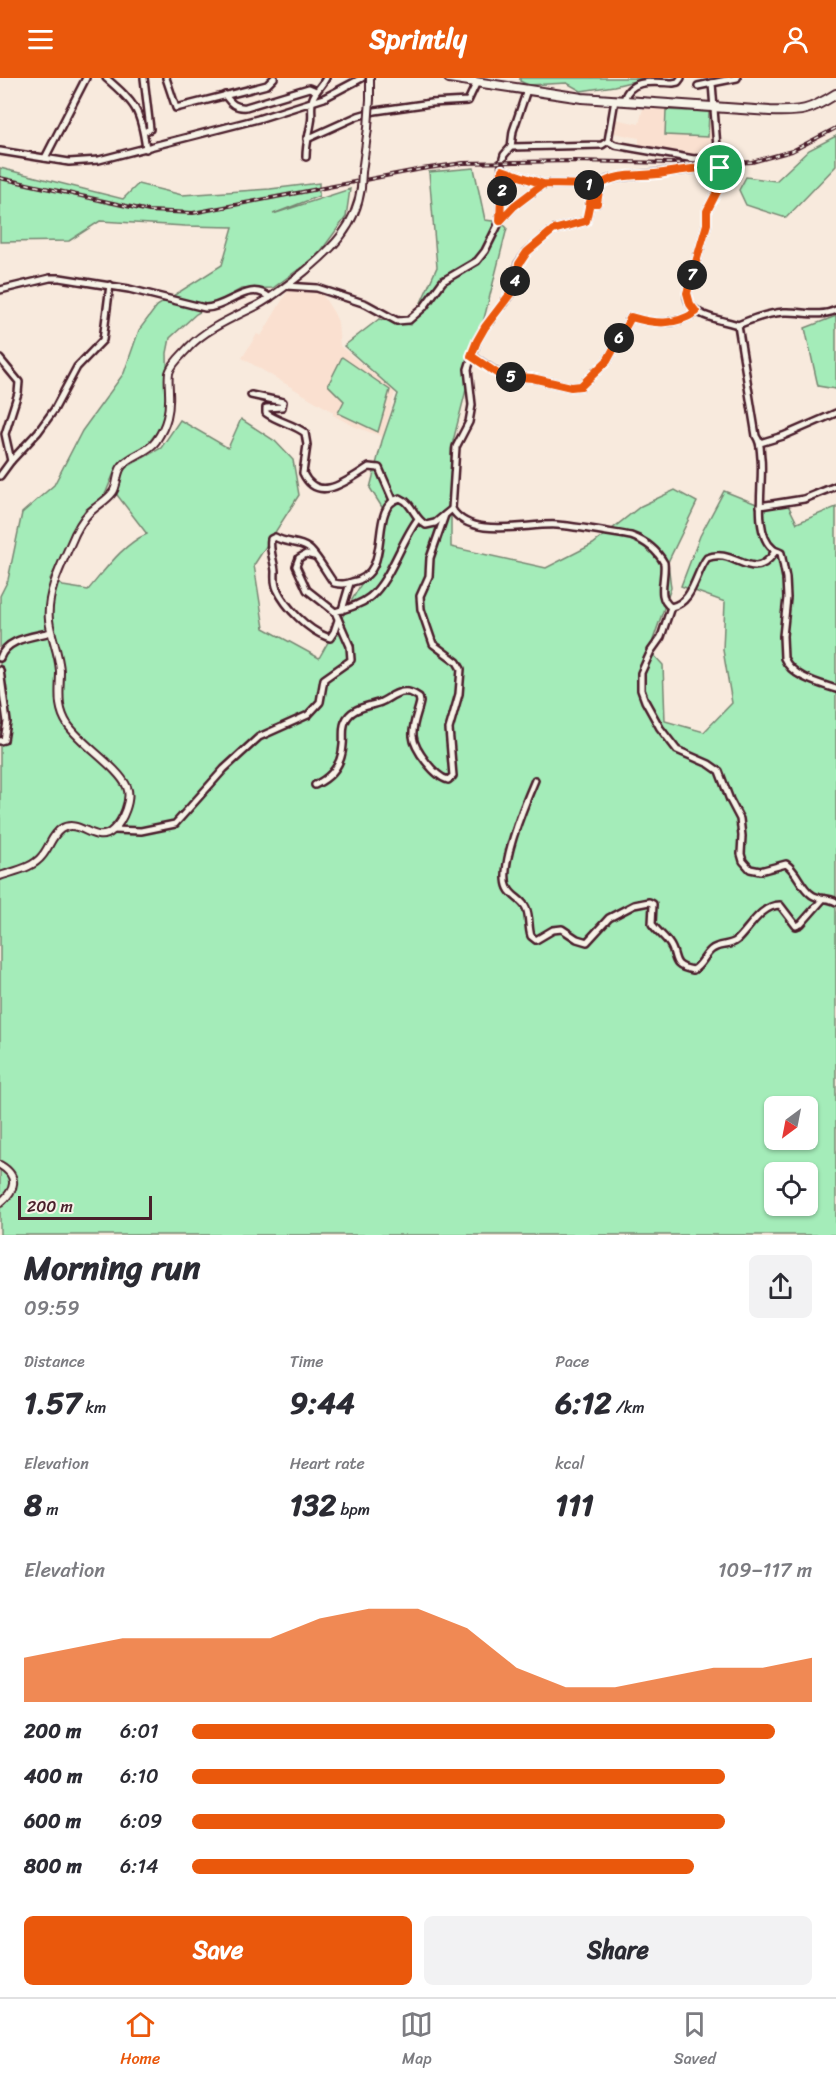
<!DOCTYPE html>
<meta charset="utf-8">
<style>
:root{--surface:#fff;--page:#f2f2f3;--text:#2b2b33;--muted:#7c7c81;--line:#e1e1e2;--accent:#ea580c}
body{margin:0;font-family:Sriracha,sans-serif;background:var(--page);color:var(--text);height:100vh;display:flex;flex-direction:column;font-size:22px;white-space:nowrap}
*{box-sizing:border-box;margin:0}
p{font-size:20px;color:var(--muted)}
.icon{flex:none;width:33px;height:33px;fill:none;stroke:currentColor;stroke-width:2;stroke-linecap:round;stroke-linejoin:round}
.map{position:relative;height:1157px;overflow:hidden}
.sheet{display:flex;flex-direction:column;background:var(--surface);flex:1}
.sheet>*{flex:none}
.needle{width:39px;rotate:212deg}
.fabs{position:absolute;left:764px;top:1018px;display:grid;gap:12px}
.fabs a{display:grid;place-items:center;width:54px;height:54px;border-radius:9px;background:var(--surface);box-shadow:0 2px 4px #0004;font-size:30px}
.scale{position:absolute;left:18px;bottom:15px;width:134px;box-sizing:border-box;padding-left:6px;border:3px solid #4a1f2b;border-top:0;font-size:16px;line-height:21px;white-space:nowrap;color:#4a1f2b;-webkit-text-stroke:4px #f7f3e8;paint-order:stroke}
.pin{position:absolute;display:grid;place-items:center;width:51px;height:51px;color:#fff;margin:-26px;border:3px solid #fff;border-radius:50%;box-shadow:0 2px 6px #0007}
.km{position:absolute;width:30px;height:30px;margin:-15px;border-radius:50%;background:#222;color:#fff;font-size:16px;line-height:30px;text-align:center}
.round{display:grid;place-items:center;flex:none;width:63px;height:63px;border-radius:9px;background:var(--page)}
.summary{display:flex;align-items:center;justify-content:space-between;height:102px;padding:0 24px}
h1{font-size:33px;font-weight:800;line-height:45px}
.stats{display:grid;grid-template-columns:repeat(3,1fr);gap:9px;height:102px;padding:6px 24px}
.stats div{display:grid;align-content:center}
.stats b{font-size:30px;font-weight:800}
.stats small{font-size:16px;font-weight:400}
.stats p{font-size:16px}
.chart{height:168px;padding:12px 24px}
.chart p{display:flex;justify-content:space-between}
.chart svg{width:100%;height:108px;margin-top:6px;fill:var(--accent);opacity:.7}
.cta{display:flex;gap:12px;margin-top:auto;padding:12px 24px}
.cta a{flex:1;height:69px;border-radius:9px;background:var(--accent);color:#fff;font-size:24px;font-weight:800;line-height:69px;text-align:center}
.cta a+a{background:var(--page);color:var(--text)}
ul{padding:0 24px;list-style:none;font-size:20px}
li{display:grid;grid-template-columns:96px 72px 1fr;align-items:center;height:45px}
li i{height:15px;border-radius:8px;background:var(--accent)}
header{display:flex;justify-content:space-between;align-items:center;height:78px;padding:0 24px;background:var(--accent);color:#fff;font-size:27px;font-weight:800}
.menu{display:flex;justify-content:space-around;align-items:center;height:84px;border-top:2px solid var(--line);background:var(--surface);font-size:16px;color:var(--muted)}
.menu a{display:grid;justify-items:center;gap:3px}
.menu .on{color:var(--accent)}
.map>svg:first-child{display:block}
</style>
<header><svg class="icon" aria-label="menu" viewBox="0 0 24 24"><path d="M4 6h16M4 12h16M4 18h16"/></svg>Sprintly<svg class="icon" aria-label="person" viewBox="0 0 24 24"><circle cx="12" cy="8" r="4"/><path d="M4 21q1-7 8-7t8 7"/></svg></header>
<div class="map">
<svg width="836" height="1157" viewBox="0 0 836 1157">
<rect width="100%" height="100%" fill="#f8eadd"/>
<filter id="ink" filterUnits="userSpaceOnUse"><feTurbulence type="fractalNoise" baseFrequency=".0167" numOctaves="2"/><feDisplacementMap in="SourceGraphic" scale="12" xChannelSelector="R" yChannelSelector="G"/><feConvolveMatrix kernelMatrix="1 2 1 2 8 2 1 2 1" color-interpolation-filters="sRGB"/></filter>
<g filter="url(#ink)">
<g fill="#fae0d0">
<path d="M644,27L711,32L715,77L689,78L639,69V60L614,55L615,41L639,46Z"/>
<path d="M295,211L322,212V216L334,235L338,244L340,268L395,314L383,359L353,348L333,337V334L242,280L257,256L261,258L287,214Z"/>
</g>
<g fill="#a4ecb9" stroke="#778672" stroke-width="1.5" fill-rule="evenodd">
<path d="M520,0H647L614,8L581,13L567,5L528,7L520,3Z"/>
<path d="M666,32L709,34L708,59L665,57Z"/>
<path d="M836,58V88L786,140L746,127L739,112L746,99L776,103L809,72Z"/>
<path d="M0,90L123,121L138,106L182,117L270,111L319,105V118L273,136L350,111L346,139L318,177L273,210L241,211L196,236L170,260L167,275L168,340L149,364L116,390L104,419L85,432L50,501L63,508L88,512C105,492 123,466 147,456L114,413L125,390L161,370L180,342L228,370L241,341L275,363L293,382L299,417L254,487L264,550L319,580L378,476L385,434L370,410L382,363L398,316L344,268L379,241L411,247L437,189L429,94L474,90L485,142L501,144L507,150L451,371V469L546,490L593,466L641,428L675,412L697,424L668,484L671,510L653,562L652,575L663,587L665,643L704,654L732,625L723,572L725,524L681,508L700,458L724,413L764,429L787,425L797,445L836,429V1157H0V518L8,502L22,435L54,407L82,353L124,295L139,252L157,228L222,187L233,149L185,148L100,143L69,163L0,164ZM774,1029H807V1062H774ZM774,1095H807V1128H774Z"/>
<path d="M836,238V311L818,308L805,250Z"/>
<path d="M342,279L390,312L378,354L338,335L344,323L328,307Z"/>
</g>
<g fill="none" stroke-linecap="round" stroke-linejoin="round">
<defs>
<g id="minor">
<path d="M106,0C135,25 141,32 146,71"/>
<path d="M144,0L150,51L144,54"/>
<path d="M166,0L176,30L267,7L274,0"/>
<path d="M737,0L712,5L720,108L707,133V146L687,215C687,239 720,241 738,247C752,241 768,235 784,234C802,233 819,240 836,232"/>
<path d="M698,8L712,5"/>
<path d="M225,17C231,26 236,30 246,29L309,10L316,13"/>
<path d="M624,22C630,0 653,4 673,5L678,4L681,0"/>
<path d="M307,61L358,38L375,33L431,25L468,23L477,4"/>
<path d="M608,63L615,67L694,81L717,78"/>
<path d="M511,69L602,67L608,63L615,22"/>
<path d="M0,73L69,84L99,82L258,41L324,20L362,0"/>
<path d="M306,79C306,66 309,57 311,45C313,37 310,28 313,20C316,12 322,8 326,0"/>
<path d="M45,80L86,0"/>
<path d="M502,92L543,106"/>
<path d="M600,107L597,125H590L586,143L553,152L527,174L518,186L514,211L485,249L477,263L468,291L472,327L469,344L456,369L452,431C471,462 527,445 557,447C582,449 607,454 631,458C645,463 657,472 664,485C666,500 656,520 671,529"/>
<path d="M500,143L502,84L504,77L511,69L513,53L527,12"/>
<path d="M286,208L317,210L366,226L397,243L409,242L424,229L443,203L477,183L485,173L500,143L514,128L543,106L600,107L607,102L621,99L695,91L720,90"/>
<path d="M0,212L50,200H60L129,211L205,230C228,230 249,201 270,220"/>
<path d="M738,247L756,358C761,365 760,371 761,380C764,404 752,454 773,471C775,473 778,473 781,475L786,500L787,520L783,558L784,580C792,599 818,605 836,611"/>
<path d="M472,278L499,296L507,298L532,300L571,309L581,308L607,283L631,239C654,246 675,248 696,234"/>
<path d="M0,281L19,304L18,315L5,356L11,383"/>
<path d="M251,317L283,324L282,329L266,330V335C278,344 294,346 305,355L307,367L303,395C318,427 348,402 369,389L379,390L393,422"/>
<path d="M760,365L783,358L836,335"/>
<path d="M0,398L11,383L38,354L54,332L77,289L103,262L110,207"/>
<path d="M760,428L804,421L836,408"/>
<path d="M671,529L661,559L651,573L641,595V612L645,623L660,650L677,672L709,686L719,693L730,722L740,741L742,758L741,776L743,783L750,791L760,793L786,786C798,794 800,809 812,817C819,822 828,819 836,824"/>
<path d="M671,529C694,524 695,495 707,480C734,468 752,507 774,475V472"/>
<path d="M342,532L350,505"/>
<path d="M335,534C348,530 360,527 370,519C390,503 401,463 418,441"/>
<path d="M338,542L334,554L330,560L327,559C308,552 286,530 277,511C274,505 275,499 275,493C274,482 269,472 271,461L275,459C287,466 298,463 308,470C316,475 327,496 334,505C342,507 345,506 352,504C396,496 366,429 400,420C414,426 413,440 426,447L435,445L452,431"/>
<path d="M0,580C7,560 33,559 51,554"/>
<path d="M0,592L7,644L4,662L0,663"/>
<path d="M535,702C526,723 498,789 508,810C512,819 522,821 526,830C530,839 528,849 531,858L536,862L553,852L562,851L577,861L587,864L609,840L634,827L649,824L653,826L652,846C657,853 664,858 669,865C679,878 669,888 693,892C701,888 704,878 711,872C719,865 729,869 737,862C749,851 761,827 780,827L796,848L801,846L823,821"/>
<path d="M315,707C332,699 342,686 343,667C344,660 342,651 345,644C351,629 368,629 381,624C388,621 394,615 402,614C409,613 413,615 419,619L420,624C418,635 412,646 413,658C414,671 435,699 448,702L453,698L449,651L459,616L461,591L457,584L433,566L421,531L420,518L429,498L430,480L445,437"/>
<path d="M113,752L141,753L175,746L224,691L259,659L308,637L320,624L324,601L351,582L350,568L335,534L307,512L296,488L299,480L306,476L314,478"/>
</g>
<g id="major">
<path d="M370,0V21"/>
<path d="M362,94L368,50"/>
<path d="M0,798C14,793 33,790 42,778C49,770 52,757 61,751C80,739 95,769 113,752C123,743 132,721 127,709C118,689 83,668 68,647C56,629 60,613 60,593C59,575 51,559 49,542C46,513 64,482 75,456C80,446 86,436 95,430C101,425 108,421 113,414C118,407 116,395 122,388C130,377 148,375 156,363C167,347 170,333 169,314C169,308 168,301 169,295C171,286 183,276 189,269C207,250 235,239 258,227C274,218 289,206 304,194C332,171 356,148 361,110"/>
<path d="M0,1087C19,1098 16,1112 0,1125"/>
</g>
<path id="highway" d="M449,0L582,20L770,33C802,34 809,33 836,16"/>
</defs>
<use href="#minor" stroke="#4a1f2b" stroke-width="10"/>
<use href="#major" stroke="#4a1f2b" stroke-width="10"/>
<use href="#highway" stroke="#4a1f2b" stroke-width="12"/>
<use href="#minor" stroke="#f7f3e8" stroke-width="5"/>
<use href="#major" stroke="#f7f3e8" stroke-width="6"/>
<use href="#highway" stroke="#f7f3e8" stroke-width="8"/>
<defs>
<path id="rail" d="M0,100L149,133L193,135L422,91L463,85L574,83L719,86L752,84L792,73L836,50"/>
</defs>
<use href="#rail" stroke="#4a1f2b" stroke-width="4"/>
<use href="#rail" stroke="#f7f3e8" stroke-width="1.5" stroke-dasharray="4.5" stroke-linecap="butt"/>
<defs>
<g id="major-bridge">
<path d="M368,50L370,21"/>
<path d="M361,110L362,94"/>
</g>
</defs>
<use href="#major-bridge" stroke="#4a1f2b" stroke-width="10" stroke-linecap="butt"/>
<use href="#major-bridge" stroke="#f7f3e8" stroke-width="6"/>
</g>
</g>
<g fill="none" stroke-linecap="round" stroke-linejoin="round" filter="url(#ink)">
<defs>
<path id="route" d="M720,90C701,89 682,92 664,95C643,99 617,94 600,107L543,106L514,128L500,143L502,92L543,106L600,107L597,125L590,124L586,143L553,152L527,174L519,186L514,211L485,249L477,263L471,278L498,296L507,298L532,300L571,309L581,308L607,283L631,239C654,246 675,248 696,234L690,226L687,215L707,146V133L720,108V90"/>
</defs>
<use href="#route" stroke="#fff" stroke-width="12"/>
<use href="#route" stroke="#ea580c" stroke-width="8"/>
</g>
</svg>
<div class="fabs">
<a><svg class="needle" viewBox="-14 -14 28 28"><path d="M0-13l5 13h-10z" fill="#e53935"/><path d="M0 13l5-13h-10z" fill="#7c7c81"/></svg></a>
<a><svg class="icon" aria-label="locate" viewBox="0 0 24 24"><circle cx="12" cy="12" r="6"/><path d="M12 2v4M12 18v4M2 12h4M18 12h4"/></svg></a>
</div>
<div class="scale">200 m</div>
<div class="pin" style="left:720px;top:90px;background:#1e9e55"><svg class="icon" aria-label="arrive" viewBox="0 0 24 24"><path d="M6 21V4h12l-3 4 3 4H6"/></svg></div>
<b class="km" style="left:589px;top:107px">1</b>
<b class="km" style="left:502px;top:113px">2</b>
<b class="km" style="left:515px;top:203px">4</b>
<b class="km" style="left:511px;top:299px">5</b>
<b class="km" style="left:619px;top:260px">6</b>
<b class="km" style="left:692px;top:197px">7</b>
</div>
<section class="sheet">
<div class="summary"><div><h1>Morning run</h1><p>09:59</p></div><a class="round"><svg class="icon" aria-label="share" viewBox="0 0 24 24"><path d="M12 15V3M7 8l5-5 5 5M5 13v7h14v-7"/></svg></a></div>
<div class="stats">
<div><p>Distance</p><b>1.57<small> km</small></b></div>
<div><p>Time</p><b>9:44</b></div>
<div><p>Pace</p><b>6:12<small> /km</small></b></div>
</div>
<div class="stats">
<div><p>Elevation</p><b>8<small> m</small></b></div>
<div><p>Heart rate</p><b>132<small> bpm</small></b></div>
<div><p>kcal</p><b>111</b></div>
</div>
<div class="chart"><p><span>Elevation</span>109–117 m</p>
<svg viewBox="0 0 160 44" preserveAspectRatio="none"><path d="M0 44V26L10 22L20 18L30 18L40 18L50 18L60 10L70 6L80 6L90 14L100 30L110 38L120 38L130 34L140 30L150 30L160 26V44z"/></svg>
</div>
<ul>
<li><b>200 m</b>6:01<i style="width:94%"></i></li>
<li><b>400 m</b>6:10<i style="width:86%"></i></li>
<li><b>600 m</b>6:09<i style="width:86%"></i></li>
<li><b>800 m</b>6:14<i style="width:81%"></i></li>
</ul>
<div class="cta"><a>Save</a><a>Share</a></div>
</section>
<nav class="menu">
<a class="on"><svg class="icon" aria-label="home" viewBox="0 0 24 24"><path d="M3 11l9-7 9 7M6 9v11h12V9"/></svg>Home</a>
<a><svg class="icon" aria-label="map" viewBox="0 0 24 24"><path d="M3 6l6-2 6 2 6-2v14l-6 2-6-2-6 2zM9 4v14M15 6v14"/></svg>Map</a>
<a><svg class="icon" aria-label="saved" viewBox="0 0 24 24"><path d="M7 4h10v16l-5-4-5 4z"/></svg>Saved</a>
</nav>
